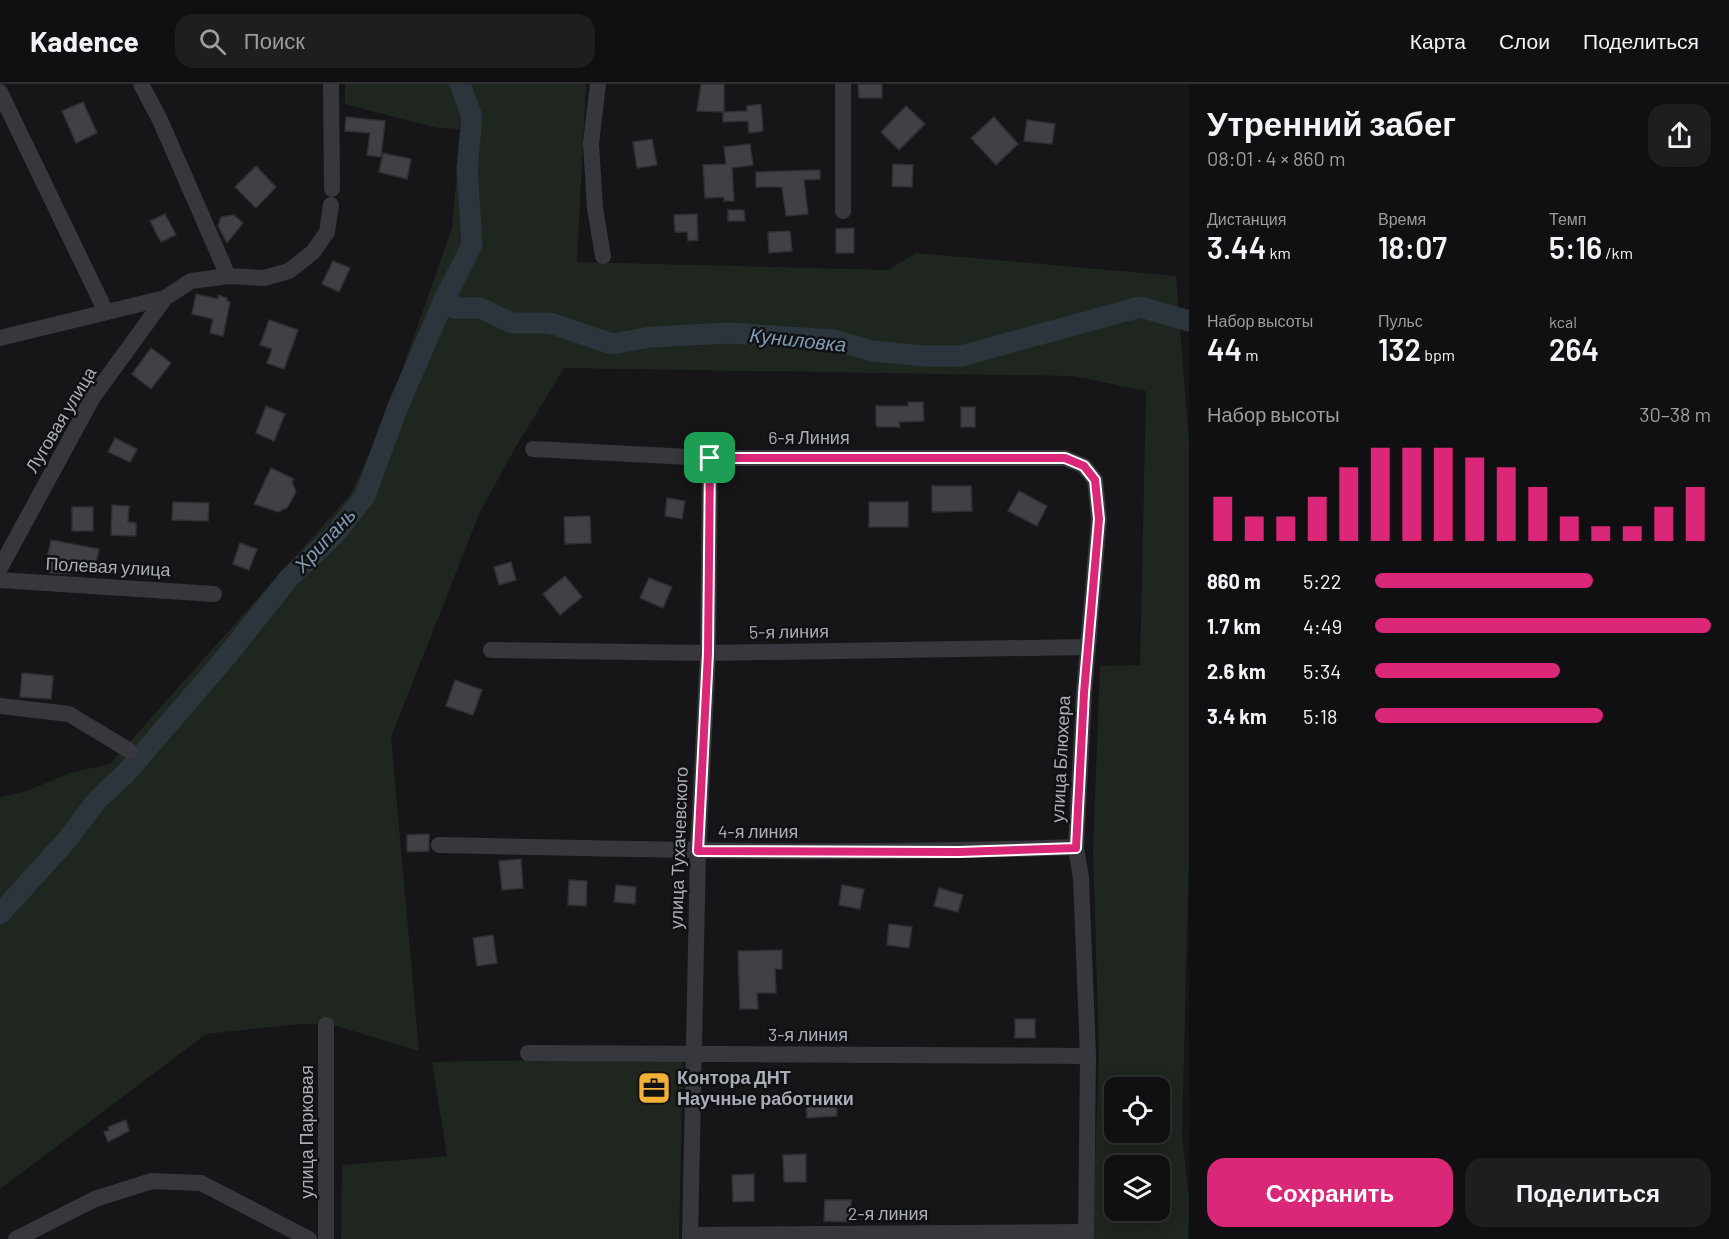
<!DOCTYPE html>
<html lang="ru">
<meta charset="utf-8">
<style>
:root{--surface:#101012;--page:#1e1e20;--text:#f1f3f6;--muted:#9c9d9f;--line:#303032;--accent:#db2777}
body{margin:0;font-family:Barlow,sans-serif;background:var(--page);color:var(--text);height:100vh;display:flex;flex-direction:column;font-size:22px;white-space:nowrap}
*{box-sizing:border-box;margin:0}
p{font-size:20px;color:var(--muted)}
.icon{flex:none;width:33px;height:33px;fill:none;stroke:currentColor;stroke-width:2;stroke-linecap:round;stroke-linejoin:round}
.map{position:relative;flex:1;overflow:hidden}
.details{display:flex;flex-direction:column;background:var(--surface);width:540px}
.details>*{flex:none}
.controls{position:absolute;left:1104px;top:993px;display:grid;gap:12px}
.controls a{display:grid;place-items:center;width:66px;height:66px;border-radius:12px;background:var(--surface);box-shadow:0 3px 15px #0003,0 0 0 2px var(--line);font-size:30px}
.pin{position:absolute;display:grid;place-items:center;width:51px;height:51px;color:#fff;margin:-26px;border-radius:12px;box-shadow:0 3px 9px #0006}
.round{display:grid;place-items:center;flex:none;width:63px;height:63px;border-radius:18px;background:var(--page)}
.head{display:flex;align-items:center;justify-content:space-between;height:102px;padding:0 18px}
h1{font-size:33px;font-weight:600;line-height:45px}
.metrics{display:grid;grid-template-columns:repeat(3,1fr);gap:9px;height:102px;padding:6px 18px}
.metrics div{display:grid;align-content:center}
.metrics b{font-size:30px;font-weight:600}
.metrics small{font-size:16px;font-weight:400}
.metrics p{font-size:16px}
.chart{height:168px;padding:12px 18px}
.chart p{display:flex;justify-content:space-between}
.chart svg{width:100%;height:108px;margin-top:6px;stroke:var(--accent);stroke-width:6}
.button{display:flex;gap:12px;margin-top:auto;padding:12px 18px}
.button a{flex:1;height:69px;border-radius:18px;background:var(--accent);color:#fff;font-size:24px;font-weight:600;line-height:69px;text-align:center}
.button a+a{background:var(--page);color:var(--text)}
ul{padding:0 18px;list-style:none;font-size:20px}
li{display:grid;grid-template-columns:96px 72px 1fr;align-items:center;height:45px}
li i{height:15px;border-radius:8px;background:var(--accent)}
header{display:flex;align-items:center;gap:36px;box-sizing:border-box;height:84px;padding:0 30px;background:var(--surface);border-bottom:2px solid var(--line)}
header strong{font-size:28px}
nav{display:flex;gap:33px;margin-inline-start:auto;font-size:21px}
.search{width:420px;height:54px;background:var(--page);display:flex;align-items:center;gap:15px;box-sizing:border-box;padding:0 21px;border-radius:18px;color:var(--muted);font-size:22px}
main{display:flex;flex:1;min-height:0}
.map>svg:first-child{display:block}
</style>
<header>
<strong>Kadence</strong>
<div class="search"><svg class="icon" aria-label="search" viewBox="0 0 24 24"><circle cx="10" cy="10" r="6"/><path d="M15 15l6 6"/></svg>Поиск</div>
<nav><a>Карта</a><a>Слои</a><a>Поделиться</a></nav>
</header>
<main>
<div class="map">
<svg width="1189" height="1155" viewBox="0 0 1189 1155">
<rect width="100%" height="100%" fill="#161618"/>
<g fill="#1e261f" fill-rule="evenodd">
<path d="M345,0H586L577,178L888,186L916,169L1176,192L1189,359V765L1182,1052L1189,1115L1188,1155H1092L1099,972L1093,765L1100,582L1140,581L1146,307L1073,292L564,284L515,364L480,428L391,653L419,967L333,941L299,940L206,950L0,1105V713L24,708L70,689L110,680L350,411L381,346L452,144L461,45L437,44L345,20ZM1114,1004H1160V1048H1114ZM1114,1082H1160V1126H1114Z"/>
<path d="M683,973L679,1155H341L342,1081L447,1072L432,978Z"/>
</g>
<g fill="none" stroke-linecap="round" stroke-linejoin="round">
<g stroke="#2c353c" stroke-width="21">
<path d="M445,214L455,224H480L512,239H550L612,260L651,253L729,249L834,256L872,267L924,272H961L1140,223L1189,237"/>
<path d="M0,830L66,757L98,715L126,689L226,573L289,494L335,450L365,412L397,325L445,214L472,161L467,84L472,33L460,0"/>
</g>
</g>
<g fill="#404145" stroke="#303034" stroke-width="1.5">
<path d="M701,0H724V28L747,27V22L761,20L763,47L749,49L748,37L723,38V28L697,27Z"/>
<path d="M858,0H882V14H859Z"/>
<path d="M83,18L97,49L76,59L62,27Z"/>
<path d="M906,22L925,40L899,66L881,48Z"/>
<path d="M346,33L385,37L381,73L367,71L370,49L345,47Z"/>
<path d="M994,33L1018,60L996,81L971,54Z"/>
<path d="M1027,36L1055,40L1052,60L1024,57Z"/>
<path d="M652,55L657,81L637,84L633,58Z"/>
<path d="M750,60L753,81L732,84L734,117H724V113L705,114L703,81L726,80L724,63Z"/>
<path d="M383,69L411,75L407,95L379,88Z"/>
<path d="M893,80L913,81L912,103L892,102Z"/>
<path d="M256,82L276,103L256,124L235,103Z"/>
<path d="M820,86V95L804,96L808,130L786,132L782,103H756V88Z"/>
<path d="M728,126H744L745,137H728Z"/>
<path d="M165,130L176,151L161,158L150,137Z"/>
<path d="M697,130L698,156L688,157L687,148H675L674,131Z"/>
<path d="M234,131L243,139L227,159L218,142L221,133Z"/>
<path d="M854,144V169H836V145Z"/>
<path d="M790,147L792,167L769,169L768,148Z"/>
<path d="M333,177L350,184L339,208L322,200Z"/>
<path d="M196,210L218,215V211L227,214V217L230,218L223,252L210,249L213,235L192,230Z"/>
<path d="M269,236L298,246L284,285L267,279L272,265L260,261Z"/>
<path d="M151,264L171,279L151,305L132,290Z"/>
<path d="M908,318H923L924,337L899,338L900,343H878L876,341V322H908Z"/>
<path d="M266,322L285,330L274,357L256,349Z"/>
<rect x="961" y="323" width="14" height="20"/>
<path d="M115,354L137,365L130,378L108,368Z"/>
<path d="M271,384L294,395L292,398L296,408L287,424L278,428L254,420Z"/>
<path d="M932,402H971L972,427L932,428Z"/>
<path d="M1019,407L1047,422L1037,442L1008,427Z"/>
<path d="M667,414L685,417L682,435L665,432Z"/>
<path d="M173,418L209,419L208,437L172,436Z"/>
<rect x="869" y="418" width="39" height="25"/>
<path d="M112,421L129,422L128,438L136,439V452L111,451Z"/>
<rect x="72" y="423" width="21" height="24"/>
<path d="M590,432L591,459L565,460L564,433Z"/>
<path d="M51,456L99,465L94,489L72,484L70,490L50,489L51,485L45,484Z"/>
<path d="M240,459L257,465L249,486L233,480Z"/>
<path d="M511,478L516,496L499,501L494,483Z"/>
<path d="M565,492L582,513L560,531L543,510Z"/>
<path d="M649,494L672,503L663,524L640,514Z"/>
<path d="M22,589L53,592L51,615L20,613Z"/>
<path d="M455,596L482,606L473,631L446,622Z"/>
<path d="M429,750V767L407,768V751Z"/>
<path d="M521,775L523,804L502,806L499,777Z"/>
<path d="M569,796L587,797L586,822L568,821Z"/>
<path d="M616,801L636,803L635,820L614,818Z"/>
<path d="M842,801L864,805L860,825L839,821Z"/>
<path d="M939,804L963,811L958,828L934,822Z"/>
<path d="M889,840L912,843L909,864L887,861Z"/>
<path d="M493,851L497,879L477,882L473,854Z"/>
<path d="M782,866V885H775L776,909H757L758,925H740L738,867Z"/>
<rect x="1015" y="935" width="20" height="19"/>
<path d="M654,992L665,1001L653,1016L642,1008Z"/>
<path d="M836,1018L837,1032L807,1034L806,1019Z"/>
<path d="M126,1036L129,1047L108,1058L104,1048L109,1046L108,1043Z"/>
<path d="M806,1070V1098H784L783,1071Z"/>
<path d="M754,1090V1117L733,1118L732,1091Z"/>
<path d="M825,1116H851V1138L824,1137Z"/>
</g>
<g fill="none" stroke-linecap="round" stroke-linejoin="round">
<g stroke="#37383d" stroke-width="16">
<path d="M141,0L160,36L228,192"/>
<path d="M331,0L332,105"/>
<path d="M598,0L591,59L595,124L603,172"/>
<path d="M0,8L106,228"/>
<path d="M843,127V0"/>
<path d="M0,254L165,214L191,197L228,192L264,194L289,187L313,168L327,148L331,121"/>
<path d="M533,365L710,374H1065L1084,382L1095,396L1099,435L1084,609L1076,763L1081,794L1088,972L1086,1155"/>
<path d="M0,484L93,313L165,214"/>
<path d="M0,496L214,510"/>
<path d="M491,566L708,569L1088,563"/>
<path d="M0,622L69,630L130,667"/>
<path d="M439,761C652,766 864,771 1076,763"/>
<path d="M528,969L1088,972"/>
<path d="M690,1151L1086,1148"/>
<path d="M16,1155L95,1115L152,1097L201,1099L309,1155"/>
<path d="M326,1155V941"/>
<path d="M690,1155L698,767L708,569L710,374"/>
</g>
</g>
<g fill="none" stroke-linecap="round" stroke-linejoin="round">
<defs>
<path id="route" d="M710,374H1065L1084,382L1095,396L1099,435L1084,609L1076,764L959,768L698,767L708,569Z"/>
</defs>
<use href="#route" stroke="#fff" stroke-width="12"/>
<use href="#route" stroke="#db2777" stroke-width="8"/>
</g>
<defs>
<symbol id="office-square" viewBox="-11 -11 22 22"><rect x="-9" y="-9" width="18" height="18" rx="4" fill="#f2b134" stroke="#111113"/><path d="M-6-3h4V-5.5h4V-3h4V5H-6ZM-1-4.5V-3h2v-1.5ZM-6 0V1H6V0Z" fill="#111"/></symbol>
</defs>
<g fill-rule="evenodd">
<use href="#office-square" x="635" y="985" width="38" height="38"/>
</g>
<g text-anchor="middle" stroke-width="5" stroke-linejoin="round" paint-order="stroke">
<g font-size="18" fill="#a8adb8" stroke="#111113">
<text transform="translate(61 336) rotate(-59)" y="6">Луговая улица</text>
<text x="809" y="360">6-я Линия</text>
<text transform="translate(108 483) rotate(3)" y="6">Полевая улица</text>
<text transform="translate(789 548) rotate(-1)" y="6">5-я линия</text>
<text transform="translate(1061 675) rotate(-87)" y="6">улица Блюхера</text>
<text x="758" y="754">4-я линия</text>
<text transform="translate(679 764) rotate(-88)" y="6">улица Тухачевского</text>
<text x="808" y="957">3-я линия</text>
<text transform="translate(307 1048) rotate(-90)" y="6">улица Парковая</text>
<text x="888" y="1136">2-я линия</text>
</g>
<g font-size="18" font-weight="bold" fill="#a8adb8" stroke="#111113" text-anchor="start">
<text x="677" y="1000">Контора ДНТ<tspan x="677" dy="21">Научные работники</tspan></text>
</g>
<g font-size="20" font-style="italic" fill="#7f9bb3" stroke="#111113">
<text transform="translate(798 256) rotate(6)" y="7">Куниловка</text>
<text transform="translate(325 456) rotate(-47)" y="7">Хрипань</text>
</g>
</g>
</svg>
<div class="controls">
<a><svg class="icon" aria-label="locate" viewBox="0 0 24 24"><circle cx="12" cy="12" r="6"/><path d="M12 2v4M12 18v4M2 12h4M18 12h4"/></svg></a>
<a><svg class="icon" aria-label="layers" viewBox="0 0 24 24"><path d="M12 4l9 5-9 5-9-5zM3 14l9 5 9-5"/></svg></a>
</div>
<div class="pin" style="left:710px;top:374px;background:#1e9e55"><svg class="icon" aria-label="arrive" viewBox="0 0 24 24"><path d="M6 21V4h12l-3 4 3 4H6"/></svg></div>
</div>
<section class="details">
<div class="head"><div><h1>Утренний забег</h1><p>08:01 · 4 × 860 m</p></div><a class="round"><svg class="icon" aria-label="share" viewBox="0 0 24 24"><path d="M12 15V3M7 8l5-5 5 5M5 13v7h14v-7"/></svg></a></div>
<div class="metrics">
<div><p>Дистанция</p><b>3.44<small> km</small></b></div>
<div><p>Время</p><b>18:07</b></div>
<div><p>Темп</p><b>5:16<small> /km</small></b></div>
</div>
<div class="metrics">
<div><p>Набор высоты</p><b>44<small> m</small></b></div>
<div><p>Пульс</p><b>132<small> bpm</small></b></div>
<div><p>kcal</p><b>264</b></div>
</div>
<div class="chart"><p><span>Набор высоты</span>30–38 m</p>
<svg viewBox="0 0 160 44" preserveAspectRatio="none"><path d="M5 44V26M15 44V34M25 44V34M35 44V26M45 44V14M55 44V6M65 44V6M75 44V6M85 44V10M95 44V14M105 44V22M115 44V34M125 44V38M135 44V38M145 44V30M155 44V22"/></svg>
</div>
<ul>
<li><b>860 m</b>5:22<i style="width:65%"></i></li>
<li><b>1.7 km</b>4:49<i style="width:100%"></i></li>
<li><b>2.6 km</b>5:34<i style="width:55%"></i></li>
<li><b>3.4 km</b>5:18<i style="width:68%"></i></li>
</ul>
<div class="button"><a>Сохранить</a><a>Поделиться</a></div>
</section>
</main>
